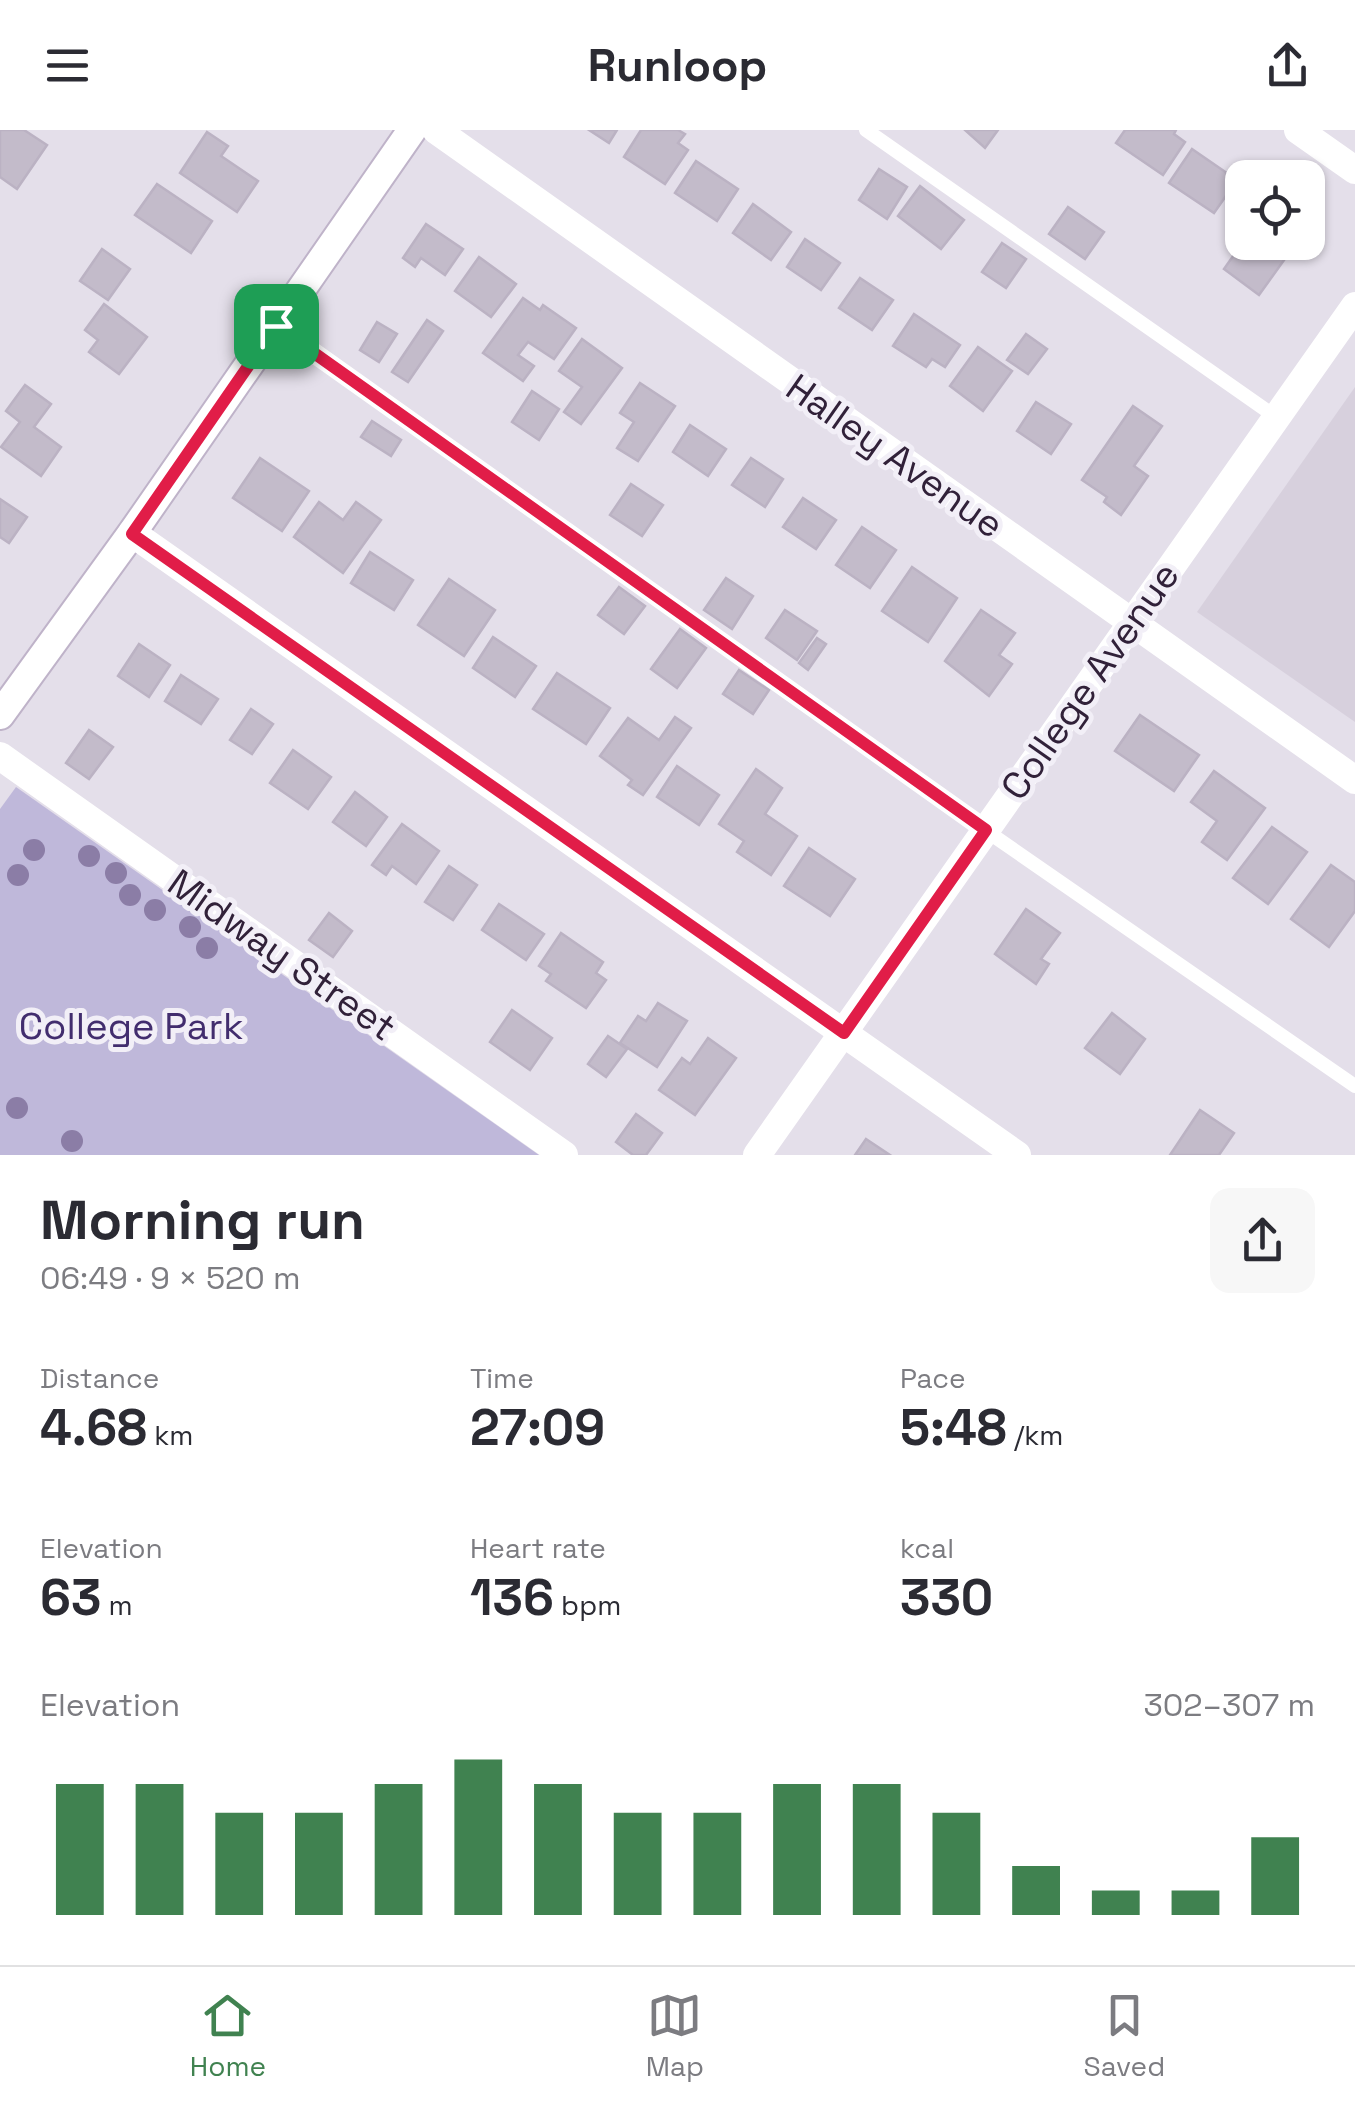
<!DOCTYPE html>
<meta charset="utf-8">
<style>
:root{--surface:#fff;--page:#f7f7f7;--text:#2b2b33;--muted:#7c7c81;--line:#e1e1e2;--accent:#408250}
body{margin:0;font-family:"Space Grotesk",sans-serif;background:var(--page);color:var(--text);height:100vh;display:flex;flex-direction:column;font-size:38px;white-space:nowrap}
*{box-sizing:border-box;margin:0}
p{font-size:32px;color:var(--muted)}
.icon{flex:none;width:55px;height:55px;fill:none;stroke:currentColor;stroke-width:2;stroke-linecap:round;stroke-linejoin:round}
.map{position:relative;height:1025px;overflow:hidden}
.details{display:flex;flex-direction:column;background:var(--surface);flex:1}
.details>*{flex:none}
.fabs{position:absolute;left:1225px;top:30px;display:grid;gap:20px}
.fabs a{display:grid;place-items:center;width:100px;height:100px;border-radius:20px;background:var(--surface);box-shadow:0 2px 8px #0004;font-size:50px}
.pin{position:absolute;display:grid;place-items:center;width:85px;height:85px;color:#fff;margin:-42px;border-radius:20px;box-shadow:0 5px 15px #0006}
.round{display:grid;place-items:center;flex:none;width:105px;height:105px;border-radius:20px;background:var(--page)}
.head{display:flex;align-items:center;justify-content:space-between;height:170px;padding:0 40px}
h1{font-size:55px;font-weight:800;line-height:75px}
.figures{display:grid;grid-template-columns:repeat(3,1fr);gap:15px;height:170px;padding:10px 40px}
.figures div{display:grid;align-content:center}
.figures b{font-size:50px;font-weight:800}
.figures small{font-size:28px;font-weight:400}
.figures p{font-size:28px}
.chart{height:280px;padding:20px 40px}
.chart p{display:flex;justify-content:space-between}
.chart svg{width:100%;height:180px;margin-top:10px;stroke:var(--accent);stroke-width:6}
header{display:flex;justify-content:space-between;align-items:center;height:130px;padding:0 40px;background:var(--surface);font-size:45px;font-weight:800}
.menu{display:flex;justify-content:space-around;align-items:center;height:140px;border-top:2px solid var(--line);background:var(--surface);font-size:28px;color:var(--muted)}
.menu a{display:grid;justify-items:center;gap:5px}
.menu .selected{color:var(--accent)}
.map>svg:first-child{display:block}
</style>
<header><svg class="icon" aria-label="menu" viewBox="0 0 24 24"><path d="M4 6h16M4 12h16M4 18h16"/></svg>Runloop<svg class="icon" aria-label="share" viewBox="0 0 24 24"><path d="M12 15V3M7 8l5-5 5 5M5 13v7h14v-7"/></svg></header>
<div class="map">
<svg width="1355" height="1025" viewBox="0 0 1355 1025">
<rect width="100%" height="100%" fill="#e4dfea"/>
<path fill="#d7d0dd" d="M1355,257V592L1197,482Z"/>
<path fill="#bfb8da" d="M16,657L539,1025H0V679Z"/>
<g fill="#c3bbca" stroke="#bbb2c3" stroke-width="2.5">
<path d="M0,0H24L47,15L17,59L0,47Z"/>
<path d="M589,0H617L609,13Z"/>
<path d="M641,0H678L685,4L678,13L688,20L665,54L624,27Z"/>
<path d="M965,0H998L985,18Z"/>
<path d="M1125,0H1176L1174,4L1185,12L1163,45L1116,13Z"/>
<path d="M207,2L228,16L221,26L258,51L237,82L180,43Z"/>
<path d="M1192,19L1237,50L1214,83L1169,53Z"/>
<path d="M696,31L738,59L717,91L675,63Z"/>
<path d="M879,39L907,57L887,89L859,70Z"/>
<path d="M157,54L212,91L191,123L135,85Z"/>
<path d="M920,56L964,90L941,119L898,86Z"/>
<path d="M753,74L791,102L771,130L733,103Z"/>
<path d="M1068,77L1104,102L1085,129L1049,104Z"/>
<path d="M426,94L463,119L445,145L421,128L415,137L403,128Z"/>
<path d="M805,109L840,133L821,160L787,137Z"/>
<path d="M1243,112H1297L1259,165L1224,139Z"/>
<path d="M1002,113L1026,129L1006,158L982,142Z"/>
<path d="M102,119L130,139L108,170L80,151Z"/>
<path d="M479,127L516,154L491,187L455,161Z"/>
<path d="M860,148L893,170L872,200L839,178Z"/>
<path d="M523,168L540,180L543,175L576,198L554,229L528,212L518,225L534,236L523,251L483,223Z"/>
<path d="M104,174L147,207L119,244L89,222L98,210L85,200Z"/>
<path d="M914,184L960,215L945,237L932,229L926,237L893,216Z"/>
<path d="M427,190L443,201L408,252L392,242Z"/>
<path d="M377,192L397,204L379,232L360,220Z"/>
<path d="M1026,204L1047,219L1028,244L1007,230Z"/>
<path d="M582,209L622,238L581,294L564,282L582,257L559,241Z"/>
<path d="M978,217L1012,241L983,281L950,256Z"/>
<path d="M640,253L675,276L638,331L617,318L634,292L620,283Z"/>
<path d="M25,255L51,274L34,297L61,317L41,346L1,317L20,292L6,281Z"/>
<path d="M532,261L559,279L539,310L512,292Z"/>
<path d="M1036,272L1071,294L1051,324L1017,301Z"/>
<path d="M1133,276L1162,296L1134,336L1148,346L1121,385L1104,372L1107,367L1082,350Z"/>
<path d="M372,291L401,310L391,326L361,307Z"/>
<path d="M690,295L726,319L708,346L673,322Z"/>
<path d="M260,328L309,361L282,401L233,368Z"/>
<path d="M751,328L783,349L765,377L732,355Z"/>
<path d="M631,354L663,375L642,406L610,385Z"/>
<path d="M803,368L836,390L816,419L783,397Z"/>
<path d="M0,369L27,387L9,413L0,407Z"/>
<path d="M319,372L343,390L356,372L381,390L343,443L294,407Z"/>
<path d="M862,397L896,420L870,458L836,435Z"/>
<path d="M370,422L413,450L394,480L351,453Z"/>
<path d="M912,437L957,468L928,512L882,481Z"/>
<path d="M726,448L753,466L732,499L704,480Z"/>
<path d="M449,449L495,480L464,526L418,495Z"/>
<path d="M619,457L645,476L624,504L598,485Z"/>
<path d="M785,480L817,501L797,530L766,508Z"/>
<path d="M981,480L1015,503L999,525L1012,534L989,566L945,531Z"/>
<path d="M680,499L706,518L677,558L651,539Z"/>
<path d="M493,507L536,536L515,567L473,538Z"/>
<path d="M817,508L826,514L808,540L799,533Z"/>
<path d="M139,514L170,535L149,567L118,546Z"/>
<path d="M739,540L769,560L753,584L723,564Z"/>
<path d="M557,543L610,578L586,614L533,579Z"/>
<path d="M181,545L218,569L201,594L165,571Z"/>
<path d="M251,579L273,594L252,624L230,610Z"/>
<path d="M1140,585L1199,625L1174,661L1115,621Z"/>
<path d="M675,587L691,598L643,665L628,655L632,650L600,626L628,588L659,610Z"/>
<path d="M89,600L113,617L89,649L66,633Z"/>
<path d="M293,620L331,647L308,679L270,653Z"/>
<path d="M677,636L719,665L699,695L657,667Z"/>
<path d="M756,639L782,658L765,684L797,706L771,745L737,722L744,711L719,694Z"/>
<path d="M1214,641L1265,678L1227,730L1202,712L1217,691L1191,672Z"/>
<path d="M355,662L387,687L366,716L333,692Z"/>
<path d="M402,694L439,721L416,754L392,736L386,745L372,735Z"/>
<path d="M1272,697L1307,722L1268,774L1233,748Z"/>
<path d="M809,718L855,749L830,786L784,756Z"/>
<path d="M1331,735L1355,752V781L1329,817L1291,789Z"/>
<path d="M449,736L477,755L453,790L425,772Z"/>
<path d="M499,774L544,804L526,830L482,800Z"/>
<path d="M1026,779L1060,803L1041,829L1049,834L1036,854L995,824Z"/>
<path d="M329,783L352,801L333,827L309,810Z"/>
<path d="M561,803L603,832L596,843L606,850L586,878L546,851L551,844L539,836Z"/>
<path d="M658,873L687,891L657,937L620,913L638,886L646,891Z"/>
<path d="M512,880L552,908L530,940L490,912Z"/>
<path d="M1112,883L1145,909L1120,944L1085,918Z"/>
<path d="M608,906L627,919L606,947L588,934Z"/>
<path d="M708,908L736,928L695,985L659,960L682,928L690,934Z"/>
<path d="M1200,980L1234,1003L1219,1025H1170Z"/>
<path d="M636,984L662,1003L646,1025H633L616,1012Z"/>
<path d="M866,1009L890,1025H855Z"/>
</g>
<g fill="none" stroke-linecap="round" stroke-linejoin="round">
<defs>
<path id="secondary" d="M0,585L132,403L412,0"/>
</defs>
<use href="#secondary" stroke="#bfb3c9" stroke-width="32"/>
<g stroke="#fff" stroke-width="14">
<path d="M866,0L1276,287"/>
<path d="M275,197L985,700L1355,956"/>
</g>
<g stroke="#fff" stroke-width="28">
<path d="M436,0L1355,650"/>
<path d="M1298,0L1355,40"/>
<path d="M132,403L1017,1025"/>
<path d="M0,626L564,1025"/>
<path d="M757,1025L1355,176"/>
</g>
<use href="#secondary" stroke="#fff" stroke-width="28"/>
</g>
<g fill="#8b7da6">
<circle cx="34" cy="720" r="11"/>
<circle cx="89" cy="726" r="11"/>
<circle cx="116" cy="743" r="11"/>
<circle cx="18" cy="745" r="11"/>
<circle cx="130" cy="765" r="11"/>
<circle cx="155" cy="780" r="11"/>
<circle cx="190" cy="797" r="11"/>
<circle cx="207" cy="818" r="11"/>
<circle cx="17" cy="978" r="11"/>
<circle cx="72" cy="1011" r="11"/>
</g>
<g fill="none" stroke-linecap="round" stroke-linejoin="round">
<defs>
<path id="route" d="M276,196L986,700L844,903L132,404Z"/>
</defs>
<use href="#route" stroke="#fff" stroke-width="20"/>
<use href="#route" stroke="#e11d48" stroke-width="12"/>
</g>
<g text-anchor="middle" stroke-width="10" stroke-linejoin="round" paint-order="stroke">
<g font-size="38" fill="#312139" stroke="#f2eff7">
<text transform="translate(895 326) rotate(35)" y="13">Halley Avenue</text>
<text transform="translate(1090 551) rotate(-55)" y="13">College Avenue</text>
<text transform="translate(282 825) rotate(35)" y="13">Midway Street</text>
</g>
<g font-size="38" fill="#422d6e" stroke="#f2eff7">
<text x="131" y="909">College Park</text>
</g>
</g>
</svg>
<div class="fabs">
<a><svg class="icon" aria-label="locate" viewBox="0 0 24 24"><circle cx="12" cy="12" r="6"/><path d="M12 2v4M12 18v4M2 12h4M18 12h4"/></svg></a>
</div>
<div class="pin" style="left:276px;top:196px;background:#1e9e55"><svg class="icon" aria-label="arrive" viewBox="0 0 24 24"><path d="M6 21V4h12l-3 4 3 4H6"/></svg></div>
</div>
<section class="details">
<div class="head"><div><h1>Morning run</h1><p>06:49 · 9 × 520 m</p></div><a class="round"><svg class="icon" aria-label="share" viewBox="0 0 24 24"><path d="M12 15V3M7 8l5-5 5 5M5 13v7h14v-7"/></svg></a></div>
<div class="figures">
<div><p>Distance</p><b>4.68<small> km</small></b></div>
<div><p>Time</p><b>27:09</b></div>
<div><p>Pace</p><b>5:48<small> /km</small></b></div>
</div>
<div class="figures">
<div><p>Elevation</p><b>63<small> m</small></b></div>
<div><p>Heart rate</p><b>136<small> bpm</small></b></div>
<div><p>kcal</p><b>330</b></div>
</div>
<div class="chart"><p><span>Elevation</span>302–307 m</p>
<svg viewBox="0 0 160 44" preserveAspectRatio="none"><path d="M5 44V12M15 44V12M25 44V19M35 44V19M45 44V12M55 44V6M65 44V12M75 44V19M85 44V19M95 44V12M105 44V12M115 44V19M125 44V32M135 44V38M145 44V38M155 44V25"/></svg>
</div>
</section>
<nav class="menu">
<a class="selected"><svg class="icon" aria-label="home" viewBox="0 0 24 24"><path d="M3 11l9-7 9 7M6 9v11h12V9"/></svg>Home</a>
<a><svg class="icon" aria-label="map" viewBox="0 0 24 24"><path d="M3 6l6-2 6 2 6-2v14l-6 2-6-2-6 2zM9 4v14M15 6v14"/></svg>Map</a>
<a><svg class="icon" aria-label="saved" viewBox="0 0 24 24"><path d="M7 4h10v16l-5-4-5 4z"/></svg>Saved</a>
</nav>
